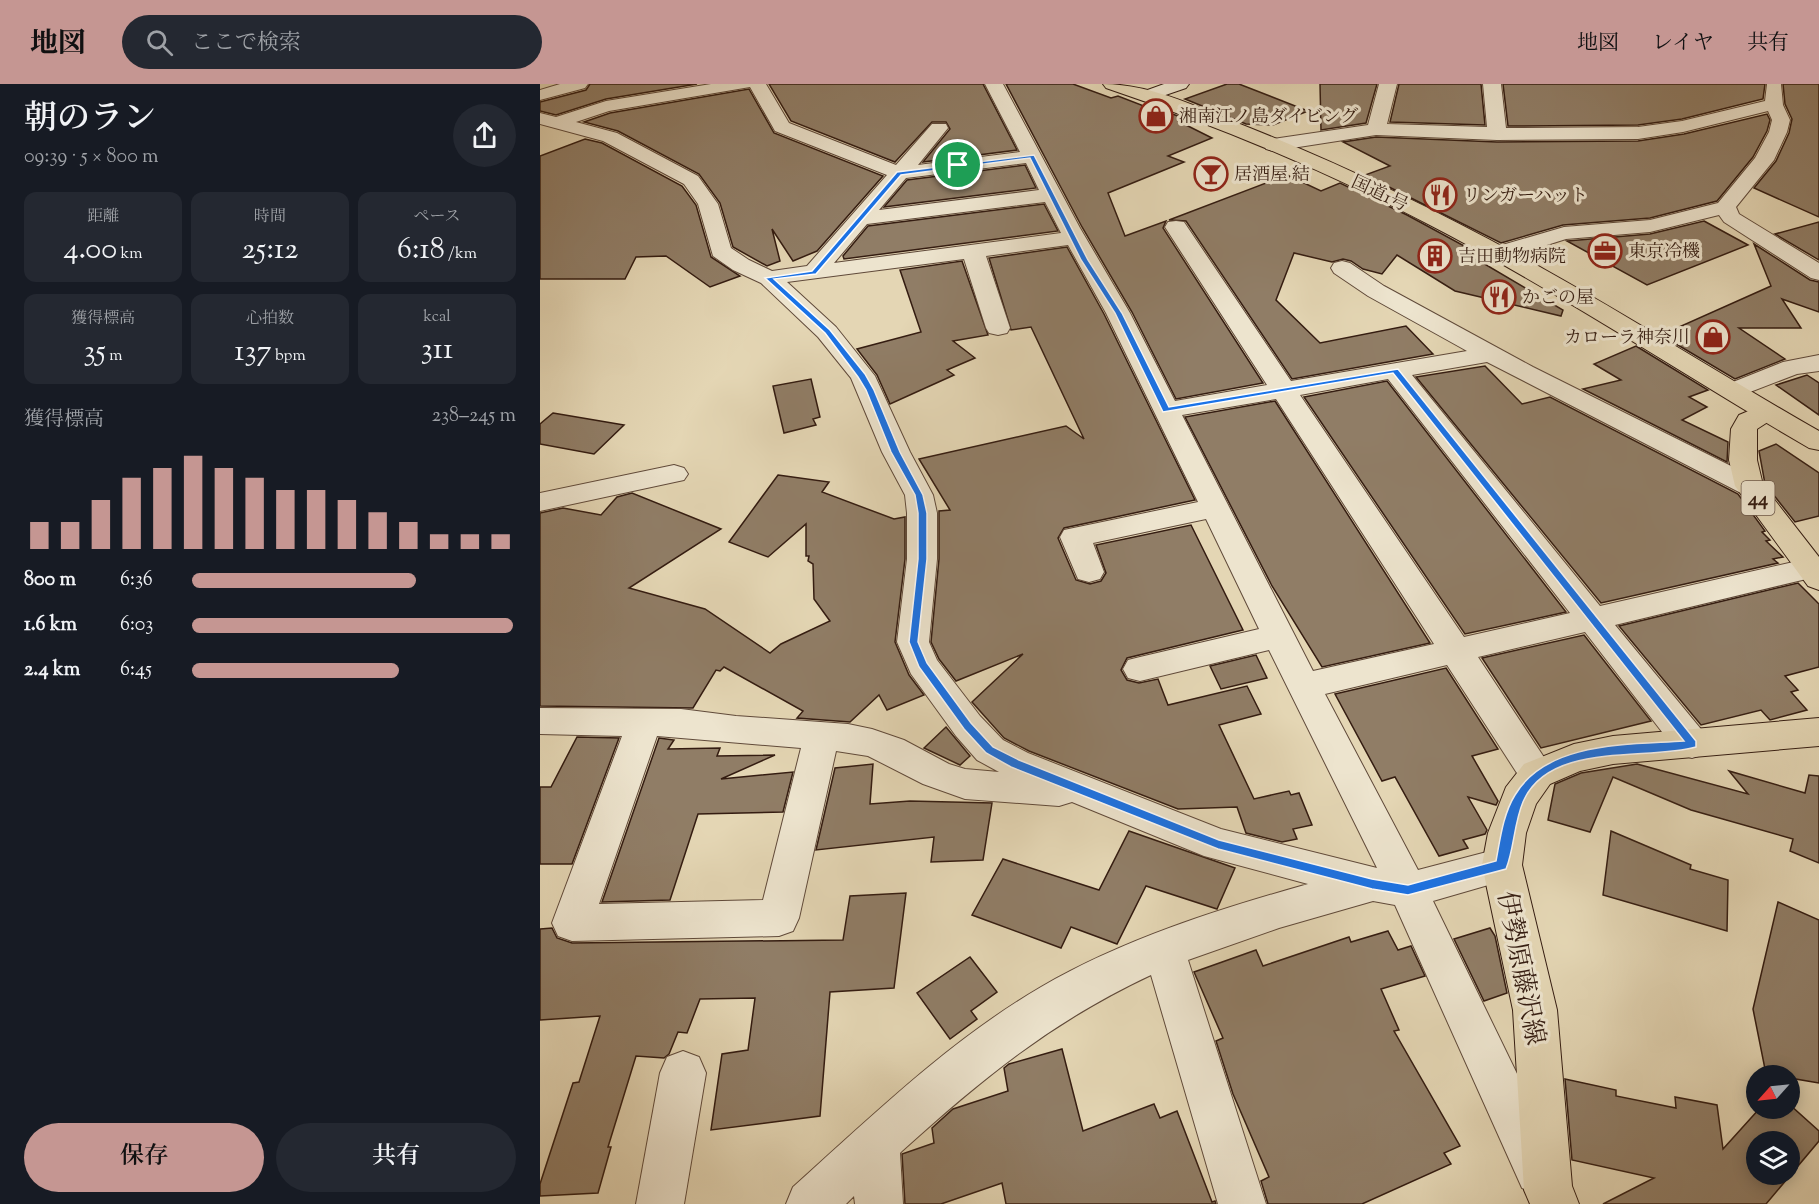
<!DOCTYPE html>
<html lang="ja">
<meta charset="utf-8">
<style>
:root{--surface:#171b24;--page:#242831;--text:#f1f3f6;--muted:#9ea1a6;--accent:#c59692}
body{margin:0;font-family:"Sorts Mill Goudy","Noto Serif JP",serif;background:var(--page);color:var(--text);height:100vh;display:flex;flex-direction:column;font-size:22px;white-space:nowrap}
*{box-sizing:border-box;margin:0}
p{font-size:20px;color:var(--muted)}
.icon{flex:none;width:33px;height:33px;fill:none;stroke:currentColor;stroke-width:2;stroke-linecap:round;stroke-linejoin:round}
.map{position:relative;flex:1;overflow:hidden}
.sheet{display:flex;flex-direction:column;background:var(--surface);width:540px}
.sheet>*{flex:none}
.needle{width:39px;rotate:243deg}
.buttons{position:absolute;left:1206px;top:981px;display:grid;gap:12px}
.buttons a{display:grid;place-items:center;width:54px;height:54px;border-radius:50%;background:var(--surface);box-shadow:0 3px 15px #0003;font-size:30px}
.pin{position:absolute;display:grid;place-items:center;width:51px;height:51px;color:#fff;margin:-26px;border:3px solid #fff;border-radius:50%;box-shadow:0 2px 6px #0007}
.round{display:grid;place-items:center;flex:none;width:63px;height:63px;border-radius:32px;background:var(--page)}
.head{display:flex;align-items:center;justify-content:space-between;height:102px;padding:0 24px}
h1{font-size:33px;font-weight:600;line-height:45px}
.metrics{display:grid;grid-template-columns:repeat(3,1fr);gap:9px;height:102px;padding:6px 24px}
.metrics div{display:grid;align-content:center;border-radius:12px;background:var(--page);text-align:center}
.metrics b{font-size:30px;font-weight:600}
.metrics small{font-size:16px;font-weight:400}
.metrics p{font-size:16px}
.chart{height:168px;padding:12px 24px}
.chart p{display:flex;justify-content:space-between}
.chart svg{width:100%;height:108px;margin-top:6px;stroke:var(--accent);stroke-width:6}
.cta{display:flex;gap:12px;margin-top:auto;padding:12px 24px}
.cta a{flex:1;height:69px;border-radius:36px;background:var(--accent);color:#111;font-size:24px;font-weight:600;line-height:69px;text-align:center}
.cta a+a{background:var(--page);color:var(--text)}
ul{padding:0 24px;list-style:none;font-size:20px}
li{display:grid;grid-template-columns:96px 72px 1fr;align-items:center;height:45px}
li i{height:15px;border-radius:8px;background:var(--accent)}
header{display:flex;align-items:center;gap:36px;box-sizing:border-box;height:84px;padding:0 30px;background:var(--accent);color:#111}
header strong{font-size:28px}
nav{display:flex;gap:33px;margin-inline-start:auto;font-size:21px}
.search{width:420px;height:54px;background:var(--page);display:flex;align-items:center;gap:15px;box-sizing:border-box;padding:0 21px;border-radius:33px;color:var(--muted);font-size:22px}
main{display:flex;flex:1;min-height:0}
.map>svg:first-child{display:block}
</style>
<header>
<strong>地図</strong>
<div class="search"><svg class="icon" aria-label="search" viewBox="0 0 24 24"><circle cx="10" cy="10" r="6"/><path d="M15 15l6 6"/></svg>ここで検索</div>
<nav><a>地図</a><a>レイヤ</a><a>共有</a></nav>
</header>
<main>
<section class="sheet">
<div class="head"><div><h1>朝のラン</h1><p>09:39 · 5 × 800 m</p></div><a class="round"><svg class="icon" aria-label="share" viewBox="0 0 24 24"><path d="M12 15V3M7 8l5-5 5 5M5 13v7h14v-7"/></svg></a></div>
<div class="metrics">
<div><p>距離</p><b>4.00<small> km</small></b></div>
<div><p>時間</p><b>25:12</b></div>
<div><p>ペース</p><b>6:18<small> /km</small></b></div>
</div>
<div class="metrics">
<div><p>獲得標高</p><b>35<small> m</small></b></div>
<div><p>心拍数</p><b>137<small> bpm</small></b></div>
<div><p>kcal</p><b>311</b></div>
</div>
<div class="chart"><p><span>獲得標高</span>238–245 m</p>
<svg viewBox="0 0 160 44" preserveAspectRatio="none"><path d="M5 44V33M15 44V33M25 44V24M35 44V15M45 44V11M55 44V6M65 44V11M75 44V15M85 44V20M95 44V20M105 44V24M115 44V29M125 44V33M135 44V38M145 44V38M155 44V38"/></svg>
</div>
<ul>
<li><b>800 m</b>6:36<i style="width:69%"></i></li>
<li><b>1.6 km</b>6:03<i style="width:99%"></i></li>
<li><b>2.4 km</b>6:45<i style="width:64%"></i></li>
</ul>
<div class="cta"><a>保存</a><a>共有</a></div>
</section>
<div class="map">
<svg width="1279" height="1120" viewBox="0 0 1279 1120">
<rect width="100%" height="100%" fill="#e4d6b4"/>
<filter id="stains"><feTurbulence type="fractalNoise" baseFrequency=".00333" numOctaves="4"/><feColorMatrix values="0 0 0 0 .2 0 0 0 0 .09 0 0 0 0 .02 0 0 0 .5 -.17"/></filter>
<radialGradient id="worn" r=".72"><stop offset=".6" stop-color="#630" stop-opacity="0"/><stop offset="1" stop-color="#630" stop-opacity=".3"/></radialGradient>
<g fill="#907d66" stroke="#341c11" stroke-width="1.5" fill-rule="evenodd">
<path d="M50,0H157L66,15L16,31L0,27V18L46,6Z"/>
<path d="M229,0H443L477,66L383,78L410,45L406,38H392L355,78L251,37Z"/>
<path d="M466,0H533L571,14L578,12L614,26L619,25L654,38L638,37L672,54L628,72L644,78L568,109L585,152L626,137L623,144L723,299L636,315L592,228L542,143Z"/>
<path d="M687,0H699L768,27L733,41L706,40L645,15Z"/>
<path d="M780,0H837L826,39L781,46Z"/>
<path d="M859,0H941L945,41L850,38Z"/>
<path d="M963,0H1225L1223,15L1142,35L1098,41L977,42H968Z"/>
<path d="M1243,0H1279V133L1214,104L1236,77L1249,49L1252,35L1245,20Z"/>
<path d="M209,5L234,49L343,92L277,167L253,177L232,145L240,177L227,182L193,163L180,119L159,90L78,47L44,38L70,29Z"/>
<path d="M1227,30L1230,36L1227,47L1213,73L1177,117L1110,134L1023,141L961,159L825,91L850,82L803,58L836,53L957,58L1098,57L1144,50Z"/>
<path d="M45,55L62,59L142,102L156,121L171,173L200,192L170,203L126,172L96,173L85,195H0V72Z"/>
<path d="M485,81L496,104L344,123L367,96Z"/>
<path d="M747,91L781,107L800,99L867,131L939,170L931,172L1023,226L1021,232L915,207L857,171L842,190L823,185L811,177L803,175L792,178L754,169L736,216L780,259L866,242L893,270L752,295L646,137L629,136Z"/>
<path d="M504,120L518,147L304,175L303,172L328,142Z"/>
<path d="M1164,137L1208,161L1107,201L1027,157L1110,150Z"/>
<path d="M1279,138V176L1235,150Z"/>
<path d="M1214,160L1270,196L1279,198V228L1242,215L1261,244H1199L1245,275L1195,295L1121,251L1231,202Z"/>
<path d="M527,163L564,230L655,416L524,444L518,454L536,496L550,500L561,497L566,489L556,461L651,441L703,546L587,574L581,586L587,596L599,599L618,595L628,621L707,602L721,630L679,641L714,715L749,707L751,711L759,709L772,741L753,745L757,755L742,758L706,749L697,723L638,725L489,667L464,654L432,618L483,570L416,597L399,575L391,558L399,475V427L410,426L379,375L526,342L544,355L491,243L471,246L449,174Z"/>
<path d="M422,177L448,251L413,257L435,274L407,286L414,291L350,320L337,291L317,265L381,248L360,186Z"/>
<path d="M1096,262L1168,306L1149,313L1167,323L1142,336L1188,358L1187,378L1043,305L1081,296L1054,280Z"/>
<path d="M945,282L982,320L1010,313L1198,410L1225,447L1222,448L1230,456L1226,457L1243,473L1233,475L1238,479L1061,519L876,293Z"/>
<path d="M1267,291L1279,299V331L1236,301Z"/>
<path d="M271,295L280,333L273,335L276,341L244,349L233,302Z"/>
<path d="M847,297L1026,528L925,550L764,313Z"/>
<path d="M735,317L890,559L782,583L732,502L645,333Z"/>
<path d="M13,329L84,341L54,370L0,360V340Z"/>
<path d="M1236,360L1279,389V432L1255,438L1225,400L1219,367Z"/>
<path d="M238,391L289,398L282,408L354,435L365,433V475L355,558L369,591L384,611L347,626L339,611L310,638L257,634L263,627L184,583L180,587L176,586L153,624L0,622V429L23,424L61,431L77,413L92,409L181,445L89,504L165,525L230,569L241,560L290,537L274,515L273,480L268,477L269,472H266V440L228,473L189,458Z"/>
<path d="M1258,499L1279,520V583L1245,592L1258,606L1251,608L1267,626L1230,636L1221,626L1161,641L1079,542Z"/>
<path d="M1044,551L1111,637L1001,664L942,574Z"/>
<path d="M716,571L727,594L681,605L670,582Z"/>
<path d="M906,584L958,665L932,672L958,717L956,721L928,713L947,746L945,750L923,756L928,764L899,772L855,693L842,697L795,610Z"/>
<path d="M406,643L430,672L420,681L384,664Z"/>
<path d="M37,653L79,654L32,780H0V703H11Z"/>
<path d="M119,654L134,656L128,665L180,664L177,672L235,671L181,695L253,688L243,728L158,730L130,816L62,818Z"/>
<path d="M333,680L330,720L370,717L452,719L443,776L391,778L394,753L276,766L295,684Z"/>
<path d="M1097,680L1208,710L1189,687L1265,709L1269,691L1279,692V779L1250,767L1253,755L1151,726L1073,693L1050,748L1008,736L1015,700L1041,689Z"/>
<path d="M589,747L695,784L677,825L606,802L577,860L531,843L521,864L432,831L463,775L559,806Z"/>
<path d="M1071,747L1151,781L1150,785L1188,796L1187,847L1063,811Z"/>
<path d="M366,809L354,904L290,908L280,1032L171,1046L182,970L208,966L215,914L160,915L147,949L138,948L129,970L124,974L96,972L68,1063H71L58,1109L0,1112V1100L33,999L39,998L60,932L0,936V845L12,844L17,854L32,859L303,856L310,812Z"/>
<path d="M1238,818L1279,836V999L1250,994V992L1226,990L1213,925Z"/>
<path d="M950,844L955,852L967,909L944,917L914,855Z"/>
<path d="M848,847L858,866L871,862L885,892L841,905L859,946L854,947L920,1062L904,1069L911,1080L822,1120H728L721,1097L729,1093L693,1010L676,957L683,954L654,888L716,866L723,882L809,853L811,858Z"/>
<path d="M430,873L457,908L431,927L437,935L410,955L377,909Z"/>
<path d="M522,965L543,1047L614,1020L620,1034L637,1027L672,1118L675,1117L676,1120H466L462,1099L401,1120H365L362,1070L394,1059L392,1044L413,1025L468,1007L464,984L469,980Z"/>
<path d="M1025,995L1076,1006V1012L1136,1024L1135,1013L1177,1021L1183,1065L1220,1024H1250V1021L1279,1047V1057L1226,1120H1063L1114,1094L1032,1076ZM1216,1058H1250V1090H1216Z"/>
</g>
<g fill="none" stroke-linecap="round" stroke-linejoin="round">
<defs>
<g id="street">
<path d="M20,0H48L45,4L0,16V6Z"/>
<path d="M171,0H226L249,39L356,81L392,40H406L408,44L378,81L480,68L445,0H463L540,144L590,229L635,317L727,301L625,143L628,138L636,137L644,138L751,297L927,267L828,212L794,189L791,184L794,179L802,177L810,179L844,202L993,283L1219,396L1223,402L1219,408L1209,411L1199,408L947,278L872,291L1060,522L1271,474L1279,476V492L1075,541L1165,650L1170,660L1165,670L1152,674L1139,670L1045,548L938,573L1015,690L1010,700L997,705L984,700L907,581L785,610L878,786L962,764L976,769L982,781L976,793L893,817L1016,1070L1023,1087L1016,1104L999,1111L982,1104L855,821L833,817L739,844L648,876L726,1120H678L611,891C511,938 443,994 362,1067L360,1069L363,1120H315L314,1112L306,1120H246L253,1103C332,1032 409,957 501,903C584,855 676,826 768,800L664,772L532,718L519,722L425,715L383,700L328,672L296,667L259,834L253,847L239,852L32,857L18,852L12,839L82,652L0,650V624L141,625L196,632L308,640L332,645L364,656L409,680L425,685L459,688L437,676L416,652L371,590L357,558L367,475V429L365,411L342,368L311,294L278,253L221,199L193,186L173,172L158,120L144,100L63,57L0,40V29L16,33L66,17ZM210,3L235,47L347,91L267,182L232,187L209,176L191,164L178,120L158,92L77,49L36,38L69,27ZM486,79L499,106L339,126L366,94ZM505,118L521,149L294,179L327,140ZM528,161L566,229L658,418L524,446L520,453L538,495L549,498L560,495L564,488L553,459L666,435L719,545L600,573L588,576L583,585L588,594L600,597L729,566L837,784L681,745L488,669L463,656L440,632L397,576L389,558L397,475V429L393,411L370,368L335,292L296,243L247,198L424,175L446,244L449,249L458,251L467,249L470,244L446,172ZM848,295L1030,529L924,553L760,311ZM736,315L894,560L773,587L642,331ZM117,652L261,664L223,816L59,820Z"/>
<path d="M839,0H857L847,40L947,43L943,0H961L966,44H977L1098,43L1142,37L1225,17L1227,0H1241L1243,21L1250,36L1247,48L1234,76L1196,123L1199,130L1279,179V196L1271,194L1184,138L1179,131L1110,148L1026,155L960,176L952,174L949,169L952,164L1024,143L1110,136L1178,119L1215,74L1229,48L1232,36L1228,27L1143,48L1098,55L957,56L836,51L733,67L726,65L724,61L726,57L733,55L828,41Z"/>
<path d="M1279,271V287L1257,290L1192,315L1183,312L1179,307L1183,302L1243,278Z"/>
<path d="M134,381L144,384L148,390L144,396L0,427V409Z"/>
<path d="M143,967L159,973L166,989L144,1120H96L120,989L127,973Z"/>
</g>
<path id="secondary" d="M624,0H649L646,4L608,17L602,16L599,12L602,8Z"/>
<g id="primary">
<path d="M1225,320L1234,322L1238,328L1234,334L1217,345V376L1223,401L1279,473V506L1268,502L1195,402L1189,376L1191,345L1199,331Z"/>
<path d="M1279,634V662L1073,680L1040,687L1010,700L996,720L986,749L982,781L1017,926L1032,1102L1039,1120H990L984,1106L973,926L942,781L948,749L966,703L984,680L1034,660L1073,652Z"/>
</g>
<path id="highway" d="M563,0C613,0 664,26 710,44C813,85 912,134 1009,188C1100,239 1188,295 1279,347V366L1269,364L1230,341C1123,277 1018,209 909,151C799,92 684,44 566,4Z"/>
</defs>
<use href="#street" stroke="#604a3a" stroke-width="2"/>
<use href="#secondary" stroke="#341c11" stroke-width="2"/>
<use href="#primary" stroke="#341c11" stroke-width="2"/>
<use href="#highway" stroke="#341c11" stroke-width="2"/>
<use href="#street" fill="#ede4ce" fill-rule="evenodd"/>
<use href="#secondary" fill="#ede4ce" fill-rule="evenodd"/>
<use href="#primary" fill="#e4d6b4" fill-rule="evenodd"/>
<use href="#highway" fill="#e4d6b4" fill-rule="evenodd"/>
</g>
<path fill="#1a73e8" stroke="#fff" stroke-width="1.5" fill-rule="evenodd" d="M494,71L548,176L582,229L629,323L858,285L1156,657V663C1107,677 1009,657 983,718C974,739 974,766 966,785L868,811L832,805L678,765L471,683L446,669L424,645L379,583L369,558L378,475V429L375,411L351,368L326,306L318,293L285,249L225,194L272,187L357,88ZM490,74L541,176L575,229L623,328L853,289L1144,657C1089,661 1007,657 975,711C963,730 960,756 956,777L868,801L832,795L679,756L479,676L453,663L431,639L387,579L378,558L387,475V429L383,411L360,368L334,306L325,290L290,246L234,195L276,190L361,91Z"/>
<defs>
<symbol id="shop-ring" viewBox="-11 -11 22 22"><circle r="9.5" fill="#ede4ce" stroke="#8f2418" stroke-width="1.5"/><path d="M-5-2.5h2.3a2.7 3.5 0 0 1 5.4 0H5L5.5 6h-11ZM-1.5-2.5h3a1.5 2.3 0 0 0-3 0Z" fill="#8f2418"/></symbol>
<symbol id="bar-ring" viewBox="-11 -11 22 22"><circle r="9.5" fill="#ede4ce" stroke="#8f2418" stroke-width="1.5"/><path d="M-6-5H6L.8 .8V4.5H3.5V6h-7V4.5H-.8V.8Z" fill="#8f2418"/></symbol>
<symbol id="restaurant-ring" viewBox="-11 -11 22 22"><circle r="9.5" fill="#ede4ce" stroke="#8f2418" stroke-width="1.5"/><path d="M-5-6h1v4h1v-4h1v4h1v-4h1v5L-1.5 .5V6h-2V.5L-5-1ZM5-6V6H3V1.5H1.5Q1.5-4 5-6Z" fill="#8f2418"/></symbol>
<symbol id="office-ring" viewBox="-11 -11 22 22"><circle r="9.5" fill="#ede4ce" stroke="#8f2418" stroke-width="1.5"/><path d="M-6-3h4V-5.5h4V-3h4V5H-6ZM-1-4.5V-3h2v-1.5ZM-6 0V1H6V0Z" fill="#8f2418"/></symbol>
<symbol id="building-ring" viewBox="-11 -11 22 22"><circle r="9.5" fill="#ede4ce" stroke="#8f2418" stroke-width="1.5"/><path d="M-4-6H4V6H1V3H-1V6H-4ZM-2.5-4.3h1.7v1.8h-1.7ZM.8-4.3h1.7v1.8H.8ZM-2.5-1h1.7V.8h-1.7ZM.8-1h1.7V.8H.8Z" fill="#8f2418"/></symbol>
</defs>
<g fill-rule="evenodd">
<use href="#shop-ring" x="597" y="13" width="38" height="38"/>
<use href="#bar-ring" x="652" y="71" width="38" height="38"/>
<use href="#restaurant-ring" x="881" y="92" width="38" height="38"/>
<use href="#office-ring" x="1046" y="148" width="38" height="38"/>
<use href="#building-ring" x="876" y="153" width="38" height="38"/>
<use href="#restaurant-ring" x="940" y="194" width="38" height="38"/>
<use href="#shop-ring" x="1154" y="234" width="38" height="38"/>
</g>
<g text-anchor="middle" stroke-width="6" stroke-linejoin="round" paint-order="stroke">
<g font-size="18" fill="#341c11" stroke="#ede4ce" text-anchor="start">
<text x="639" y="38">湘南江ノ島ダイビング</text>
<text x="694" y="96">居酒屋 結</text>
<text x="923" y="117">リンガーハット</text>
<text x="1088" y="173">東京冷機</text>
<text x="918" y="178">吉田動物病院</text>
<text x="982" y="219">かごの屋</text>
<text x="1150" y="259" text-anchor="end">カローラ神奈川</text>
</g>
<g font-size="18" fill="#341c11" stroke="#ede4ce">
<text transform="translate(840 109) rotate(25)" y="6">国道1号</text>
</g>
<rect fill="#ede4ce" stroke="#6c584a" stroke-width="1.5" x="1201.5" y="397" width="33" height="34" rx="4.5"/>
<g font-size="20" font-weight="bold" fill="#341c11">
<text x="1218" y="421">44</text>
</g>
<g font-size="26" fill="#341c11" stroke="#ede4ce">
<text transform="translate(982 884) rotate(79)" y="9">伊勢原藤沢線</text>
</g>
</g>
<rect width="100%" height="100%" filter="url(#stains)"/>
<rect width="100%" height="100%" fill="url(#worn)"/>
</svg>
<div class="buttons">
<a><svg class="needle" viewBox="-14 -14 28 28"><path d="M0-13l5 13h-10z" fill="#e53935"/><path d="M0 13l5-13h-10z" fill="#9ea1a6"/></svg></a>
<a><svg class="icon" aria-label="layers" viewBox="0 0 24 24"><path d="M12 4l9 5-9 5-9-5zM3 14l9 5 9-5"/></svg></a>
</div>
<div class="pin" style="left:418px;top:81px;background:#1e9e55"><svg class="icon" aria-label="arrive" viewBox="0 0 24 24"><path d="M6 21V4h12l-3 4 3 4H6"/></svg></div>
</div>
</main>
